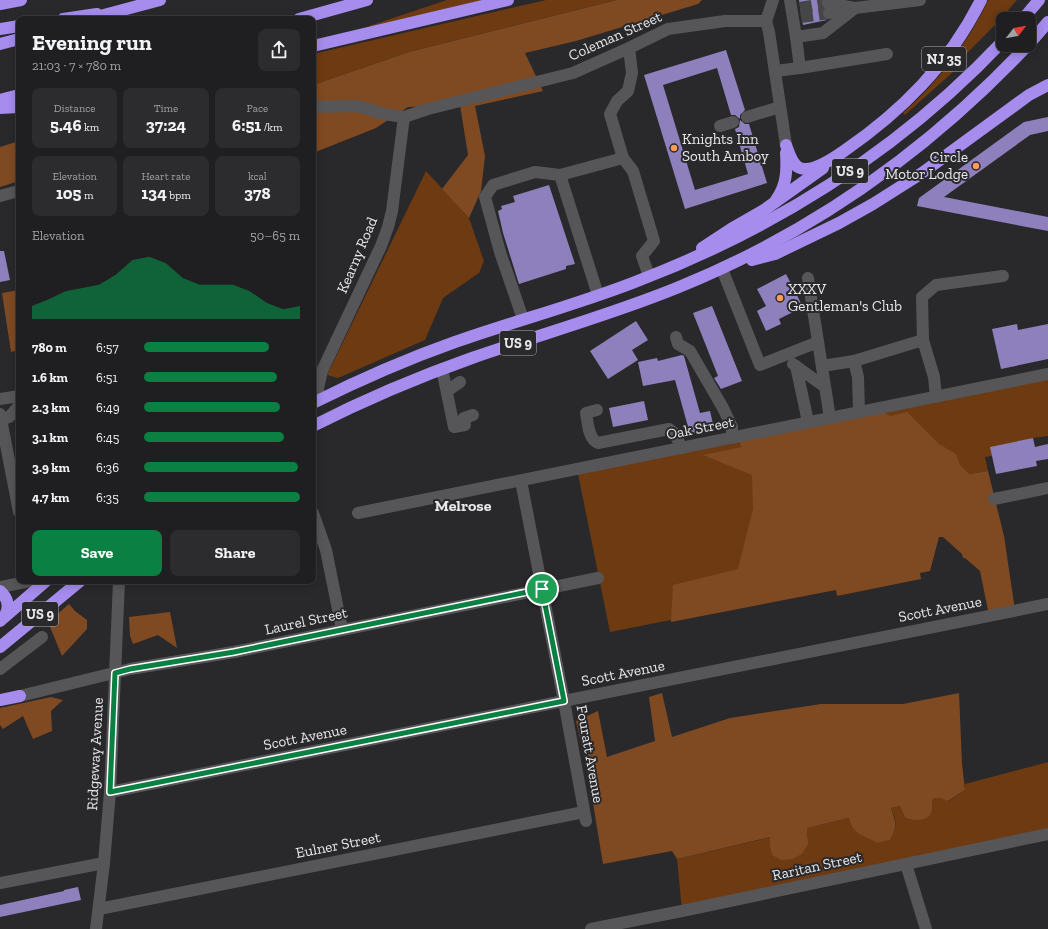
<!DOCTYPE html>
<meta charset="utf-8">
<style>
:root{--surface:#1f1e20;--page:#2c2b2d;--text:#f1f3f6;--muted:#a1a2a5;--line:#3c3c3e;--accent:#0b8043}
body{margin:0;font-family:"Zilla Slab",serif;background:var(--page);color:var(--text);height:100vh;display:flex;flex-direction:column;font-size:15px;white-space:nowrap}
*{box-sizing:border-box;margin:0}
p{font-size:13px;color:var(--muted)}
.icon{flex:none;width:22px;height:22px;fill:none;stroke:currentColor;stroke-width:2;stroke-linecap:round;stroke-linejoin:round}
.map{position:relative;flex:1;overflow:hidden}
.sheet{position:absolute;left:16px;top:16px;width:300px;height:568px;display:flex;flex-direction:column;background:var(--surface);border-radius:8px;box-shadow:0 2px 10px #0003,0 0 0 1px var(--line)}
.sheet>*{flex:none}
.needle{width:26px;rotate:59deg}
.fabs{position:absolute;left:996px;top:12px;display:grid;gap:8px}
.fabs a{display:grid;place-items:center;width:40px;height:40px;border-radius:8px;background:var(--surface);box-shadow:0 2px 10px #0003,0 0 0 1px var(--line);font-size:20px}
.pin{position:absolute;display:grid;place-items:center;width:34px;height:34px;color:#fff;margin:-17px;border:2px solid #fff;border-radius:50%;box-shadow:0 1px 4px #0007}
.round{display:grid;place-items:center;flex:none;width:42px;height:42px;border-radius:8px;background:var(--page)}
.headline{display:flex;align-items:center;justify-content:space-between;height:68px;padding:0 16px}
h1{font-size:22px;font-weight:700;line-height:30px}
.stats{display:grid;grid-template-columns:repeat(3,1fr);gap:6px;height:68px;padding:4px 16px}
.stats div{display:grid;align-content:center;border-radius:8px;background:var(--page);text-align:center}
.stats b{font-size:17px;font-weight:700}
.stats small{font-size:11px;font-weight:400}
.stats p{font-size:11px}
.chart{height:112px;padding:8px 16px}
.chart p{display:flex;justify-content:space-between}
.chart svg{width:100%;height:72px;margin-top:4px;fill:var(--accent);opacity:.7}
.action{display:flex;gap:8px;margin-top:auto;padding:8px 16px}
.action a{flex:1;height:46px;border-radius:8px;background:var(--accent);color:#fff;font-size:16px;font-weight:700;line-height:46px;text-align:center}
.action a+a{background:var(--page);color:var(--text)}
ul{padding:0 16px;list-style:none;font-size:13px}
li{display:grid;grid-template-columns:64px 48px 1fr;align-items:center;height:30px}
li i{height:10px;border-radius:5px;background:var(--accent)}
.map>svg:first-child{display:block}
</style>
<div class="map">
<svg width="1048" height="929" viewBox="0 0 1048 929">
<rect width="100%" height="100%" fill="#29282b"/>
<g fill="#6d3a11">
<path d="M447,0H485L370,27L369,26Z"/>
<path d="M546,0H617L409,52L313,85V54Z"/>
<path d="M988,0H1017L997,23L961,59L963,63L905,115L903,113C938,82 969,42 988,0Z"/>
<path d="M426,171L469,218L484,261L479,273L443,298L425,340L338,378L327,375Z"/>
<path d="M1048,374V436L1033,438L992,456L985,457L988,471L963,475L877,408Z"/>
<path d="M737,437L772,495L757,603L610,632L577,469Z"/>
<path d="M1048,762V834L682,911L677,859L771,837L770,845L808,836L806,828L850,818L852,827L878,843L889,840C898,826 897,823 891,808L900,806L905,818C914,821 930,823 932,810C933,805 931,802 934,798H940L949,801L965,790V784Z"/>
</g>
<g fill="#7f4a22">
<path d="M617,0H702L698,4L576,41L525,53L543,91L475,106L485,156L481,191L469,218L442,189L468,155L460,105L408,107L376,128L313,153V85L409,52Z"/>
<path d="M19,141V181L0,187V147Z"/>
<path d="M19,290V350L11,352L2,293Z"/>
<path d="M877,408L890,416L907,412L939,444L956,454L960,465L969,474L988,471L1004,536L1015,610L989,615L980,571L965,558H963L962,554L943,537H939L930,571L920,573L921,579L837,596L836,590L671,622L673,585L738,569L753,509L752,475L703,455L742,447L737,437Z"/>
<path d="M69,604L75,611L87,620V629L62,656L48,622Z"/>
<path d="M170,612L177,648L158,635L133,644L130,636L129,617Z"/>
<path d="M662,693L672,737L730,718L821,704H903L959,693L962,764L965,790L948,801L940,798H934C931,802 933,805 932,810C930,823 914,821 905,818L900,806L891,808C896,824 898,825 890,840L878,843L859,834L852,827L849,818L807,828L808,844L802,854L792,859L781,860L772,855L770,845V837L677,859L672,851L603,864L587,767L576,721L598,711L607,757L655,741L649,697Z"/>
<path d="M51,697L63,700L51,711L52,731L33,739L23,716L3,729L0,725V708Z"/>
</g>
<g fill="#8e80bc">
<path d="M799,0H821V5L823,9L822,15L824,18L827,20L803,25Z"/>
<path d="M726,50L745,110L740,115V119L735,115H731L717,68L663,85L695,190L748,174L735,129L739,127L740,120L745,124H749L767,183L685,209L644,75Z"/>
<path d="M1048,117V131L1030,135L944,197L1048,217V231L917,206L919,198L1024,122Z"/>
<path d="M549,185L575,264L566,266V269L519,284L503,233L498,211L502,209L501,206L515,202L513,196Z"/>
<path d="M0,251H4L10,280L0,282Z"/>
<path d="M786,274L803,307L779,319L781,324L766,331L757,311L766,306L757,289Z"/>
<path d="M712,306L742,381L721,389L714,378L718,376L693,313Z"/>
<path d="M636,321L648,340L632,350L638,360L608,379L590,351Z"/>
<path d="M1017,324L1018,330L1048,324V359L1001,369L992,329Z"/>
<path d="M682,355L684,356L700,413L710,411L714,428L690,434L675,380L643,386L638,362L657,358L658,361Z"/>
<path d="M644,401L648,420L613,427L609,408Z"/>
<path d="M1033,438L1035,447L1048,444V459L1036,461L1037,466L996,474L990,447Z"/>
<path d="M78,887L81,900L0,917V905L64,891V890Z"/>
</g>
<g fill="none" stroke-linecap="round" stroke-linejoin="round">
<g stroke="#464548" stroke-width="12" stroke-dasharray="12 6" stroke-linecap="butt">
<path d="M800,8L828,3"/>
<path d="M801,17L829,13"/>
</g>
<g stroke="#565659" stroke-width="12">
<path d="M790,0L796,37"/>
<path d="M828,3L855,8"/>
<path d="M829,13L848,9"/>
<path d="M766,21L769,32L786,145"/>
<path d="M766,21L773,0"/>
<path d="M629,48L632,73L628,91L617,101L610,114L623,158L633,171L654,241L642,256L649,276"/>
<path d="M800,68L887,54"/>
<path d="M775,71L800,68L796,37L823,33L855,8L920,0"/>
<path d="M313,107L358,106L384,114L404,117"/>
<path d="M404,117L428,109L573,73L629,48L668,29L725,21H766"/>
<path d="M747,117L780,107"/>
<path d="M720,126L733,122"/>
<path d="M0,196L19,191"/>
<path d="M722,269L760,365L818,342"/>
<path d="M808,278L830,418"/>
<path d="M598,295L560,175L623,158"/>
<path d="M523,319L500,252L485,197L493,185L535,172L560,175"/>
<path d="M676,337L678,344L690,351L723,408L732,427V438"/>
<path d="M923,340L922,297L936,285L1003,276"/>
<path d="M793,364L825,387"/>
<path d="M796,366L808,422"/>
<path d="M822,366L854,361"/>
<path d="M442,369L454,427L465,425L464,418L473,415"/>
<path d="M447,391L460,382"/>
<path d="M0,399L19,396"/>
<path d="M319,400L318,388L322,371L381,246L388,227L392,211L404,117"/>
<path d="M597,410L586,413C588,423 588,439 598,443L669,429L674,433L682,448"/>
<path d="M859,412L858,377L854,361L923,340L934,377L936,396"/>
<path d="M0,414L19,512"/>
<path d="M1,420L9,417L19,406"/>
<path d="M521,481L564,701L586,821"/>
<path d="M994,499L1048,488"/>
<path d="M313,513L326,550L342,629"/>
<path d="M358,513L1048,374"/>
<path d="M0,587L30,581"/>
<path d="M0,669L42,637"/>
<path d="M20,696L130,669L234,652L598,578"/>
<path d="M110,792L1048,604"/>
<path d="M906,864L926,929"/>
<path d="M0,883L104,863"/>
<path d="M99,909L584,812"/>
<path d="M96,929L104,863L110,792L119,581"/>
<path d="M591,929L682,911L1048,834"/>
</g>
<g stroke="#a58ced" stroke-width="12">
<path d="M0,4L21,0"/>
<path d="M63,19L97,14"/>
<path d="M89,19L160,0"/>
<path d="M299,19L367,0"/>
<path d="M1023,19L1039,0"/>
<path d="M0,29L19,26"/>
<path d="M0,44L19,39"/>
<path d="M1029,44L1048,22"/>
<path d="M313,46L508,0"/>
<path d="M0,100L19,95"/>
<path d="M0,108L19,107"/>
<path d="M786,145C789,153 792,165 800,168C812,173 834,158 844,151C902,111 949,64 981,0"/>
<path d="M776,200C787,185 787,170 786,153"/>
<path d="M702,248L731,229L764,210L823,168"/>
<path d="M752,260L775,254L839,223L873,204L922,173L1029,95L1048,85"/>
<path d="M313,403C359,380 407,359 455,342C515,321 576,305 635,282C774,229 901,149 1003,41"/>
<path d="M313,426C364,400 418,377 472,358C541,334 611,315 679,287C812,233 929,150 1028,45"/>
<path d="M0,591C9,599 10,608 4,617"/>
<path d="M0,621L46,581"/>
<path d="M0,647L80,581"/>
<path d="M0,700L20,696"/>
</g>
</g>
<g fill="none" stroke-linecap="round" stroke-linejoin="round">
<defs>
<path id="route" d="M542,589L564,701L110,792L115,673L130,669L234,652Z"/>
</defs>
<use href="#route" stroke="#fff" stroke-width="8"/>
<use href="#route" stroke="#0b8043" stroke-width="5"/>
</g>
<g fill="#fd9c56" stroke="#29282b" stroke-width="1.5">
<circle cx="674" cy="148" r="4"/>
<circle cx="976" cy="166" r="4"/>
<circle cx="780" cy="298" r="4"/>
</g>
<g text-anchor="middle" stroke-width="4" stroke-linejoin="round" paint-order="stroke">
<g fill="#29282b" stroke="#aeaeb0" stroke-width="1">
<rect x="922" y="47" width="44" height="24" rx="3"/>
<rect x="832" y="159" width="36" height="24" rx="3"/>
<rect x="500" y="331" width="36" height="24" rx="3"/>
<rect x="22" y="602" width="36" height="24" rx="3"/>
</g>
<g font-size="14" font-weight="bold" fill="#e7e7e9">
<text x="944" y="64">NJ 35</text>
<text x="850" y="176">US 9</text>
<text x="518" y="348">US 9</text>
<text x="40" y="619">US 9</text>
</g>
<g font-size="15" fill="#e7e7e9" stroke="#29282b">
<text transform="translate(615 36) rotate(-24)" y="5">Coleman Street</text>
<text transform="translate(357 255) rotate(-67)" y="5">Kearny Road</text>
<text transform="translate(700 428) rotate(-11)" y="5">Oak Street</text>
<text transform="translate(940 609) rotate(-11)" y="5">Scott Avenue</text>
<text transform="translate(306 621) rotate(-12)" y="5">Laurel Street</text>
<text transform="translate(623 673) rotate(-11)" y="5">Scott Avenue</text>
<text transform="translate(305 737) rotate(-11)" y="5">Scott Avenue</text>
<text transform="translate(95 754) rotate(-87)" y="5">Ridgeway Avenue</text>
<text transform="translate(590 754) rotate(80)" y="5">Fouratt Avenue</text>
<text transform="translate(338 845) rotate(-11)" y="5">Eulner Street</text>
<text transform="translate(817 866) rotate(-12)" y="5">Raritan Street</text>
</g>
<g font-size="15" fill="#e7e7e9" stroke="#29282b" text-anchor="start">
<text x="682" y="144">Knights Inn<tspan x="682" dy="17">South Amboy</tspan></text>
<text x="968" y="162" text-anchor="end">Circle<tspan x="968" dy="17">Motor Lodge</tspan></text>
<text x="788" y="294">XXXV<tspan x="788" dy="17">Gentleman's Club</tspan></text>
</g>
<g font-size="16" font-weight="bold" fill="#e7e7e9" stroke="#29282b">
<text x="463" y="511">Melrose</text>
</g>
</g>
</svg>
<div class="fabs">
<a><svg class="needle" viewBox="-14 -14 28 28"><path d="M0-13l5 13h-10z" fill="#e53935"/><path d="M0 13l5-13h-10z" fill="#a1a2a5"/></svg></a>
</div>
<div class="pin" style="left:542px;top:589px;background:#1e9e55"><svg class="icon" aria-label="arrive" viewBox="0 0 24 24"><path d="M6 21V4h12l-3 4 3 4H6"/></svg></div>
<section class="sheet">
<div class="headline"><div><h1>Evening run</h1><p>21:03 · 7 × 780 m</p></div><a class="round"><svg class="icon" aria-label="share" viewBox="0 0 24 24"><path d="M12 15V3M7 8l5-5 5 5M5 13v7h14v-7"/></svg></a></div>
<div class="stats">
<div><p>Distance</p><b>5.46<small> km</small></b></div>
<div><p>Time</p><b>37:24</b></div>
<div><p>Pace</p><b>6:51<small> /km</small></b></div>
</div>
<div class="stats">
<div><p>Elevation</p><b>105<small> m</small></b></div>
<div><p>Heart rate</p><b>134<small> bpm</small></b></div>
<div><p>kcal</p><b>378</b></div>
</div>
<div class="chart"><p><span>Elevation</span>50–65 m</p>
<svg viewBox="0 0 160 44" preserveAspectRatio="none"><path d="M0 44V36L10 32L20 27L30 25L40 23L50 17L60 8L70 6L80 10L90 19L100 23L110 23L120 23L130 27L140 34L150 38L160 36V44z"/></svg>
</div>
<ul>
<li><b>780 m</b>6:57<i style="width:80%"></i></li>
<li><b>1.6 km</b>6:51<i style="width:85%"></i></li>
<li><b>2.3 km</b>6:49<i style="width:87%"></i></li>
<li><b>3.1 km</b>6:45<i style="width:90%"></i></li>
<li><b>3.9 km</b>6:36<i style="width:99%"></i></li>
<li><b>4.7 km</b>6:35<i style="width:100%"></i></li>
</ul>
<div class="action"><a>Save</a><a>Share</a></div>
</section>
</div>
